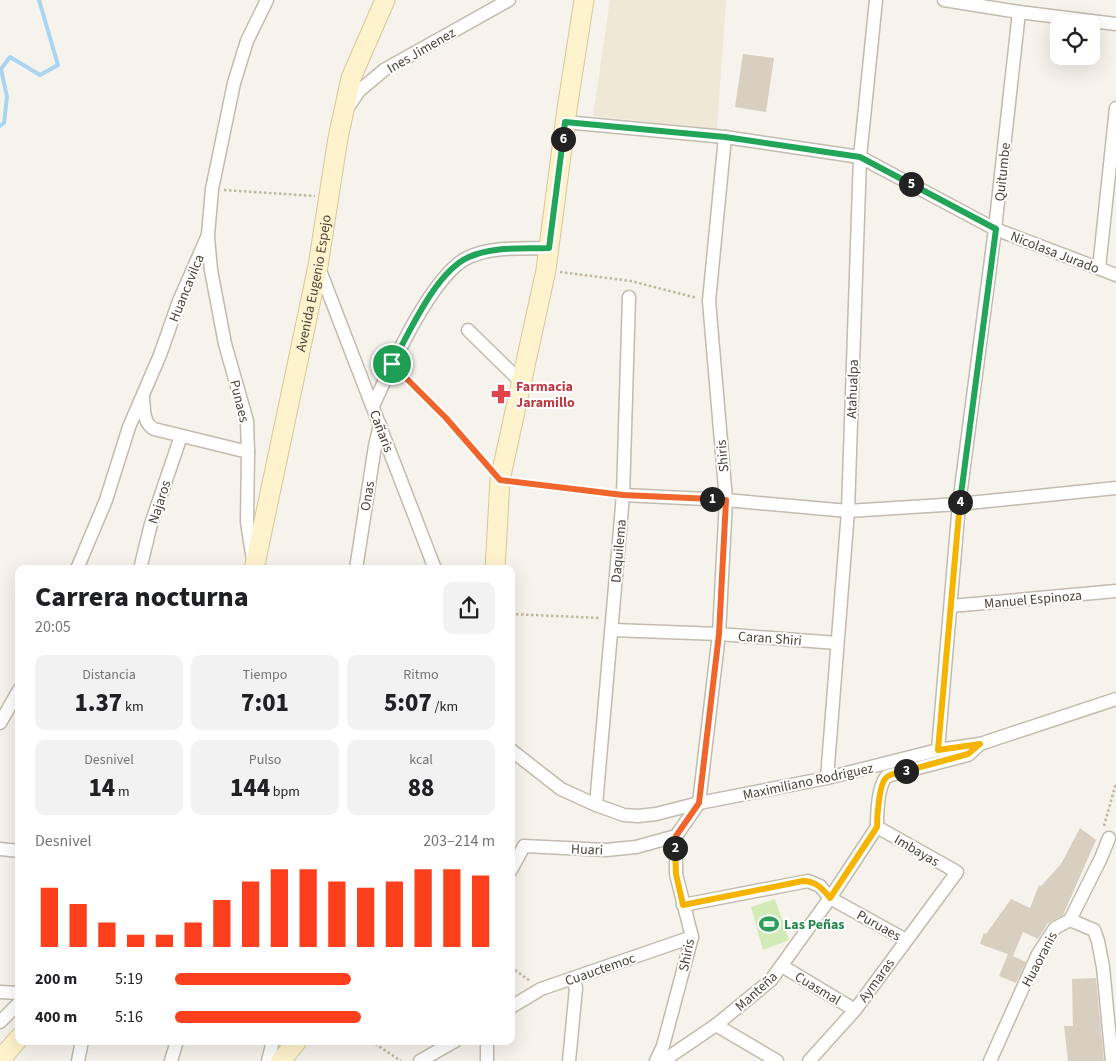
<!DOCTYPE html>
<html lang="es">
<meta charset="utf-8">
<style>
:root{--surface:#fff;--page:#f2f2f2;--text:#202124;--muted:#757577;--accent:#fc3f1d}
body{margin:0;font-family:"Source Sans 3",sans-serif;background:var(--page);color:var(--text);height:100vh;display:flex;flex-direction:column;font-size:19px;white-space:nowrap}
*{box-sizing:border-box;margin:0}
p{font-size:16px;color:var(--muted)}
.icon{flex:none;width:28px;height:28px;fill:none;stroke:currentColor;stroke-width:2;stroke-linecap:round;stroke-linejoin:round}
.map{position:relative;flex:1;overflow:hidden}
.drawer{position:absolute;left:15px;top:565px;width:500px;height:480px;display:flex;flex-direction:column;background:var(--surface);border-radius:10px;box-shadow:0 5px 20px #0002}
.drawer>*{flex:none}
.fabs{position:absolute;left:1050px;top:15px;display:grid;gap:10px}
.fabs a{display:grid;place-items:center;width:50px;height:50px;border-radius:10px;background:var(--surface);box-shadow:0 5px 20px #0002;font-size:25px}
.pin{position:absolute;display:grid;place-items:center;width:42px;height:42px;color:#fff;margin:-21px;border:2px solid #fff;border-radius:50%;box-shadow:0 1px 5px #0007}
.km{position:absolute;width:25px;height:25px;margin:-12px;border-radius:50%;background:#222;color:#fff;font-size:14px;line-height:25px;text-align:center}
.round{display:grid;place-items:center;flex:none;width:52px;height:52px;border-radius:10px;background:var(--page)}
.head{display:flex;align-items:center;justify-content:space-between;height:85px;padding:0 20px}
h1{font-size:28px;font-weight:800;line-height:38px}
.stats{display:grid;grid-template-columns:repeat(3,1fr);gap:8px;height:85px;padding:5px 20px}
.stats div{display:grid;align-content:center;border-radius:10px;background:var(--page);text-align:center}
.stats b{font-size:25px;font-weight:800}
.stats small{font-size:14px;font-weight:400}
.stats p{font-size:14px}
.chart{height:140px;padding:10px 20px}
.chart p{display:flex;justify-content:space-between}
.chart svg{width:100%;height:90px;margin-top:5px;stroke:var(--accent);stroke-width:6}
ul{padding:0 20px;list-style:none;font-size:16px}
li{display:grid;grid-template-columns:80px 60px 1fr;align-items:center;height:38px}
li i{height:12px;border-radius:6px;background:var(--accent)}
.map>svg:first-child{display:block}
</style>
<div class="map">
<svg width="1116" height="1061" viewBox="0 0 1116 1061">
<rect width="100%" height="100%" fill="#f6f3ec"/>
<path fill="#efe8d6" d="M610,0H726L717,129L593,116Z"/>
<path fill="#d2eab5" d="M775,899L789,940L763,950L751,907Z"/>
<g fill="none" stroke-linecap="round" stroke-linejoin="round">
<path stroke="#a9d4f2" stroke-width="4" d="M0,126L4,123L7,97L1,69L10,57L40,75L58,65L39,0"/>
</g>
<g fill="#d8cfc1">
<path d="M743,54L774,58L766,112L735,107Z"/>
<path d="M1080,828L1096,840L1063,915L1048,923L1038,939L1023,932L1013,956L980,944L984,933L986,934L1011,899L1030,908L1039,885L1041,886L1061,864Z"/>
<path d="M1008,954L1026,962L1016,983L999,976Z"/>
<path d="M1096,978L1104,1061H1068L1064,1026H1073L1072,979Z"/>
</g>
<g fill="none" stroke-linecap="round" stroke-linejoin="round">
<defs>
<g id="street">
<path d="M944,0L1019,12L1116,24"/>
<path d="M348,107L359,91L384,70L509,0"/>
<path d="M565,122L725,137L860,157L995,229L1116,275"/>
<path d="M208,238L211,270L225,344L247,421L248,452L247,522L253,560"/>
<path d="M319,268L435,569"/>
<path d="M1099,268L1116,108"/>
<path d="M468,330L522,383"/>
<path d="M143,398C144,409 143,423 154,429L248,452"/>
<path d="M373,406C390,369 432,273 469,257C493,246 523,249 549,248"/>
<path d="M623,495L726,500L848,511L959,504L1116,488"/>
<path d="M77,569L106,500L129,427L160,355L179,301L208,235L212,189L234,83L247,41L267,0"/>
<path d="M140,569L151,524L181,436"/>
<path d="M356,569L375,446L380,425"/>
<path d="M951,606L1116,591"/>
<path d="M613,630L719,634L837,643"/>
<path d="M0,723L19,690"/>
<path d="M511,750L561,789L596,805L624,815L638,816L656,814L699,803L827,778L938,750L980,744L1116,699"/>
<path d="M938,750L959,504L995,229L1019,12"/>
<path d="M827,778L848,511L860,157L876,0"/>
<path d="M596,805L623,495L629,297"/>
<path d="M0,849L19,851"/>
<path d="M511,870L524,846L606,850L636,847L676,836"/>
<path d="M683,905L808,881L820,886L830,898L906,940"/>
<path d="M1070,920L1094,930L1098,941L1103,967L1112,1061"/>
<path d="M782,966L855,1010"/>
<path d="M0,992L19,993"/>
<path d="M511,1007L541,989L692,937"/>
<path d="M0,1022L19,1003"/>
<path d="M716,1025L777,1061"/>
<path d="M487,1041V1061"/>
<path d="M78,1061L82,1041"/>
<path d="M171,1061L177,1041"/>
<path d="M268,1061L273,1041"/>
<path d="M420,1061L455,1041"/>
<path d="M569,1061L576,988L573,979"/>
<path d="M656,1061L663,1046L692,937L676,874V836L699,803L719,634L726,500L709,301L725,137"/>
<path d="M663,1061L716,1025L771,980L830,898L877,827C877,813 878,785 887,776L968,755L980,744"/>
<path d="M809,1061L855,1010L957,872L877,827"/>
<path d="M990,1061L1038,954L1055,928L1070,920L1101,858L1109,838"/>
</g>
<g id="secondary">
<path id="s1" d="M254,569L318,266L338,138L351,78L385,0"/>
<path d="M495,569L500,480L546,270L567,109L584,0"/>
<path d="M0,1060L19,1038"/>
<path d="M281,1061L297,1041"/>
</g>
</defs>
<use href="#street" stroke="#c2bbae" stroke-width="15"/>
<use href="#secondary" stroke="#d6c79b" stroke-width="21"/>
<g stroke="#c4b79f" stroke-width="2.5" stroke-dasharray="2.5 2.5" stroke-linecap="butt">
<path d="M224,190L315,196"/>
<path d="M560,272L631,281L697,298"/>
<path d="M401,372L446,418L487,465"/>
<path d="M516,482L612,493"/>
<path d="M511,614L600,618"/>
<path d="M1104,826L1116,783"/>
<path d="M511,967L530,981"/>
<path d="M371,1041L401,1061"/>
</g>
<use href="#street" stroke="#fff" stroke-width="12"/>
<use href="#secondary" stroke="#fff3cd" stroke-width="19"/>
</g>
<g fill="none" stroke-linecap="round" stroke-linejoin="round">
<defs>
<path id="split-1" d="M392,364L446,418L500,480L623,495L712,499"/>
<path id="split-2" d="M675,848L676,836L699,803L719,634L726,500L712,499"/>
<path id="split-3" d="M675,848L676,874L683,905L803,881C816,881 823,889 830,898L877,827C877,817 879,782 887,777C891,773 900,773 906,771"/>
<path id="split-4" d="M906,771L968,754L980,744L938,750L960,502"/>
<path id="split-5" d="M911,184L996,229L960,502"/>
<path id="split-6" d="M563,139L565,122L725,137L860,157L911,184"/>
<path id="split-7" d="M392,364C409,333 436,271 469,257C493,246 523,249 549,248L563,139"/>
</defs>
<use href="#split-1" stroke="#fff" stroke-width="10"/>
<use href="#split-2" stroke="#fff" stroke-width="10"/>
<use href="#split-3" stroke="#fff" stroke-width="10"/>
<use href="#split-4" stroke="#fff" stroke-width="10"/>
<use href="#split-5" stroke="#fff" stroke-width="10"/>
<use href="#split-6" stroke="#fff" stroke-width="10"/>
<use href="#split-7" stroke="#fff" stroke-width="10"/>
<use href="#split-1" stroke="#f0652b" stroke-width="6"/>
<use href="#split-2" stroke="#f0652b" stroke-width="6"/>
<use href="#split-3" stroke="#f5b400" stroke-width="6"/>
<use href="#split-4" stroke="#f5b400" stroke-width="6"/>
<use href="#split-5" stroke="#22a559" stroke-width="6"/>
<use href="#split-6" stroke="#22a559" stroke-width="6"/>
<use href="#split-7" stroke="#22a559" stroke-width="6"/>
</g>
<defs>
<symbol id="pharmacy-bare" viewBox="-9 -9 18 18"><path d="M-2-6h4v4h4v4h-4v4h-4v-4h-4v-4h4Z" fill="#e0444e" stroke="#fff" stroke-width="2.5" paint-order="stroke"/></symbol>
<symbol id="stadium-bare" viewBox="-9 -9 18 18"><path d="M0-5a6.5 5 0 1 0 0 10a6.5 5 0 1 0 0-10ZM-3.5-1.8h7v3.6h-7Z" fill="#2e9e5b" stroke="#fff" stroke-width="2.5" paint-order="stroke"/></symbol>
</defs>
<g fill-rule="evenodd">
<use href="#pharmacy-bare" x="487" y="380" width="28" height="28"/>
<use href="#stadium-bare" x="755" y="910" width="28" height="28"/>
</g>
<g text-anchor="middle" stroke-width="4" stroke-linejoin="round" paint-order="stroke">
<g font-size="14" fill="#4b4439" stroke="#fff">
<text transform="translate(421 50) rotate(-30)" y="5">Ines Jimenez</text>
<text transform="translate(1002 172) rotate(-84)" y="5">Quitumbe</text>
<text transform="translate(1055 252) rotate(21)" y="5">Nicolasa Jurado</text>
<text dy="5" stroke="none"><textPath href="#s1" startOffset="292">Avenida Eugenio Espejo</textPath></text>
<text transform="translate(186 288) rotate(-68)" y="5">Huancavilca</text>
<text transform="translate(852 389) rotate(-88)" y="5">Atahualpa</text>
<text transform="translate(240 401) rotate(76)" y="5">Punaes</text>
<text transform="translate(382 431) rotate(69)" y="5">Cañaris</text>
<text transform="translate(722 456) rotate(-95)" y="5">Shiris</text>
<text transform="translate(367 496) rotate(-81)" y="5">Onas</text>
<text transform="translate(159 502) rotate(-72)" y="5">Najaros</text>
<text transform="translate(618 551) rotate(-85)" y="5">Daquilema</text>
<text transform="translate(1033 599) rotate(-5)" y="5">Manuel Espinoza</text>
<text transform="translate(770 638) rotate(4)" y="5">Caran Shiri</text>
<text transform="translate(808 781) rotate(-12)" y="5">Maximiliano Rodriguez</text>
<text transform="translate(587 849) rotate(2)" y="5">Huari</text>
<text transform="translate(917 850) rotate(30)" y="5">Imbayas</text>
<text transform="translate(879 925) rotate(29)" y="5">Puruaes</text>
<text transform="translate(686 955) rotate(-79)" y="5">Shiris</text>
<text transform="translate(1039 959) rotate(-62)" y="5">Huaoranis</text>
<text transform="translate(600 969) rotate(-19)" y="5">Cuauctemoc</text>
<text transform="translate(876 980) rotate(-54)" y="5">Aymaras</text>
<text transform="translate(818 988) rotate(31)" y="5">Cuasmal</text>
<text transform="translate(756 991) rotate(-42)" y="5">Manteña</text>
</g>
<g font-size="14" font-weight="bold" fill="#be3a42" stroke="#fff" text-anchor="start">
<text x="516" y="391">Farmacia<tspan x="516" dy="16">Jaramillo</tspan></text>
</g>
<g font-size="14" font-weight="bold" fill="#27864d" stroke="#fff" text-anchor="start">
<text x="784" y="929">Las Peñas</text>
</g>
</g>
</svg>
<div class="fabs">
<a><svg class="icon" aria-label="locate" viewBox="0 0 24 24"><circle cx="12" cy="12" r="6"/><path d="M12 2v4M12 18v4M2 12h4M18 12h4"/></svg></a>
</div>
<div class="pin" style="left:392px;top:364px;background:#1e9e55"><svg class="icon" aria-label="arrive" viewBox="0 0 24 24"><path d="M6 21V4h12l-3 4 3 4H6"/></svg></div>
<b class="km" style="left:712px;top:499px">1</b>
<b class="km" style="left:675px;top:848px">2</b>
<b class="km" style="left:906px;top:771px">3</b>
<b class="km" style="left:960px;top:502px">4</b>
<b class="km" style="left:911px;top:184px">5</b>
<b class="km" style="left:563px;top:139px">6</b>
<section class="drawer">
<div class="head"><div><h1>Carrera nocturna</h1><p>20:05</p></div><a class="round"><svg class="icon" aria-label="share" viewBox="0 0 24 24"><path d="M12 15V3M7 8l5-5 5 5M5 13v7h14v-7"/></svg></a></div>
<div class="stats">
<div><p>Distancia</p><b>1.37<small> km</small></b></div>
<div><p>Tiempo</p><b>7:01</b></div>
<div><p>Ritmo</p><b>5:07<small> /km</small></b></div>
</div>
<div class="stats">
<div><p>Desnivel</p><b>14<small> m</small></b></div>
<div><p>Pulso</p><b>144<small> bpm</small></b></div>
<div><p>kcal</p><b>88</b></div>
</div>
<div class="chart"><p><span>Desnivel</span>203–214 m</p>
<svg viewBox="0 0 160 44" preserveAspectRatio="none"><path d="M5 44V15M15 44V23M25 44V32M35 44V38M45 44V38M55 44V32M65 44V21M75 44V12M85 44V6M95 44V6M105 44V12M115 44V15M125 44V12M135 44V6M145 44V6M155 44V9"/></svg>
</div>
<ul>
<li><b>200 m</b>5:19<i style="width:55%"></i></li>
<li><b>400 m</b>5:16<i style="width:58%"></i></li>
</ul>
</section>
</div>
